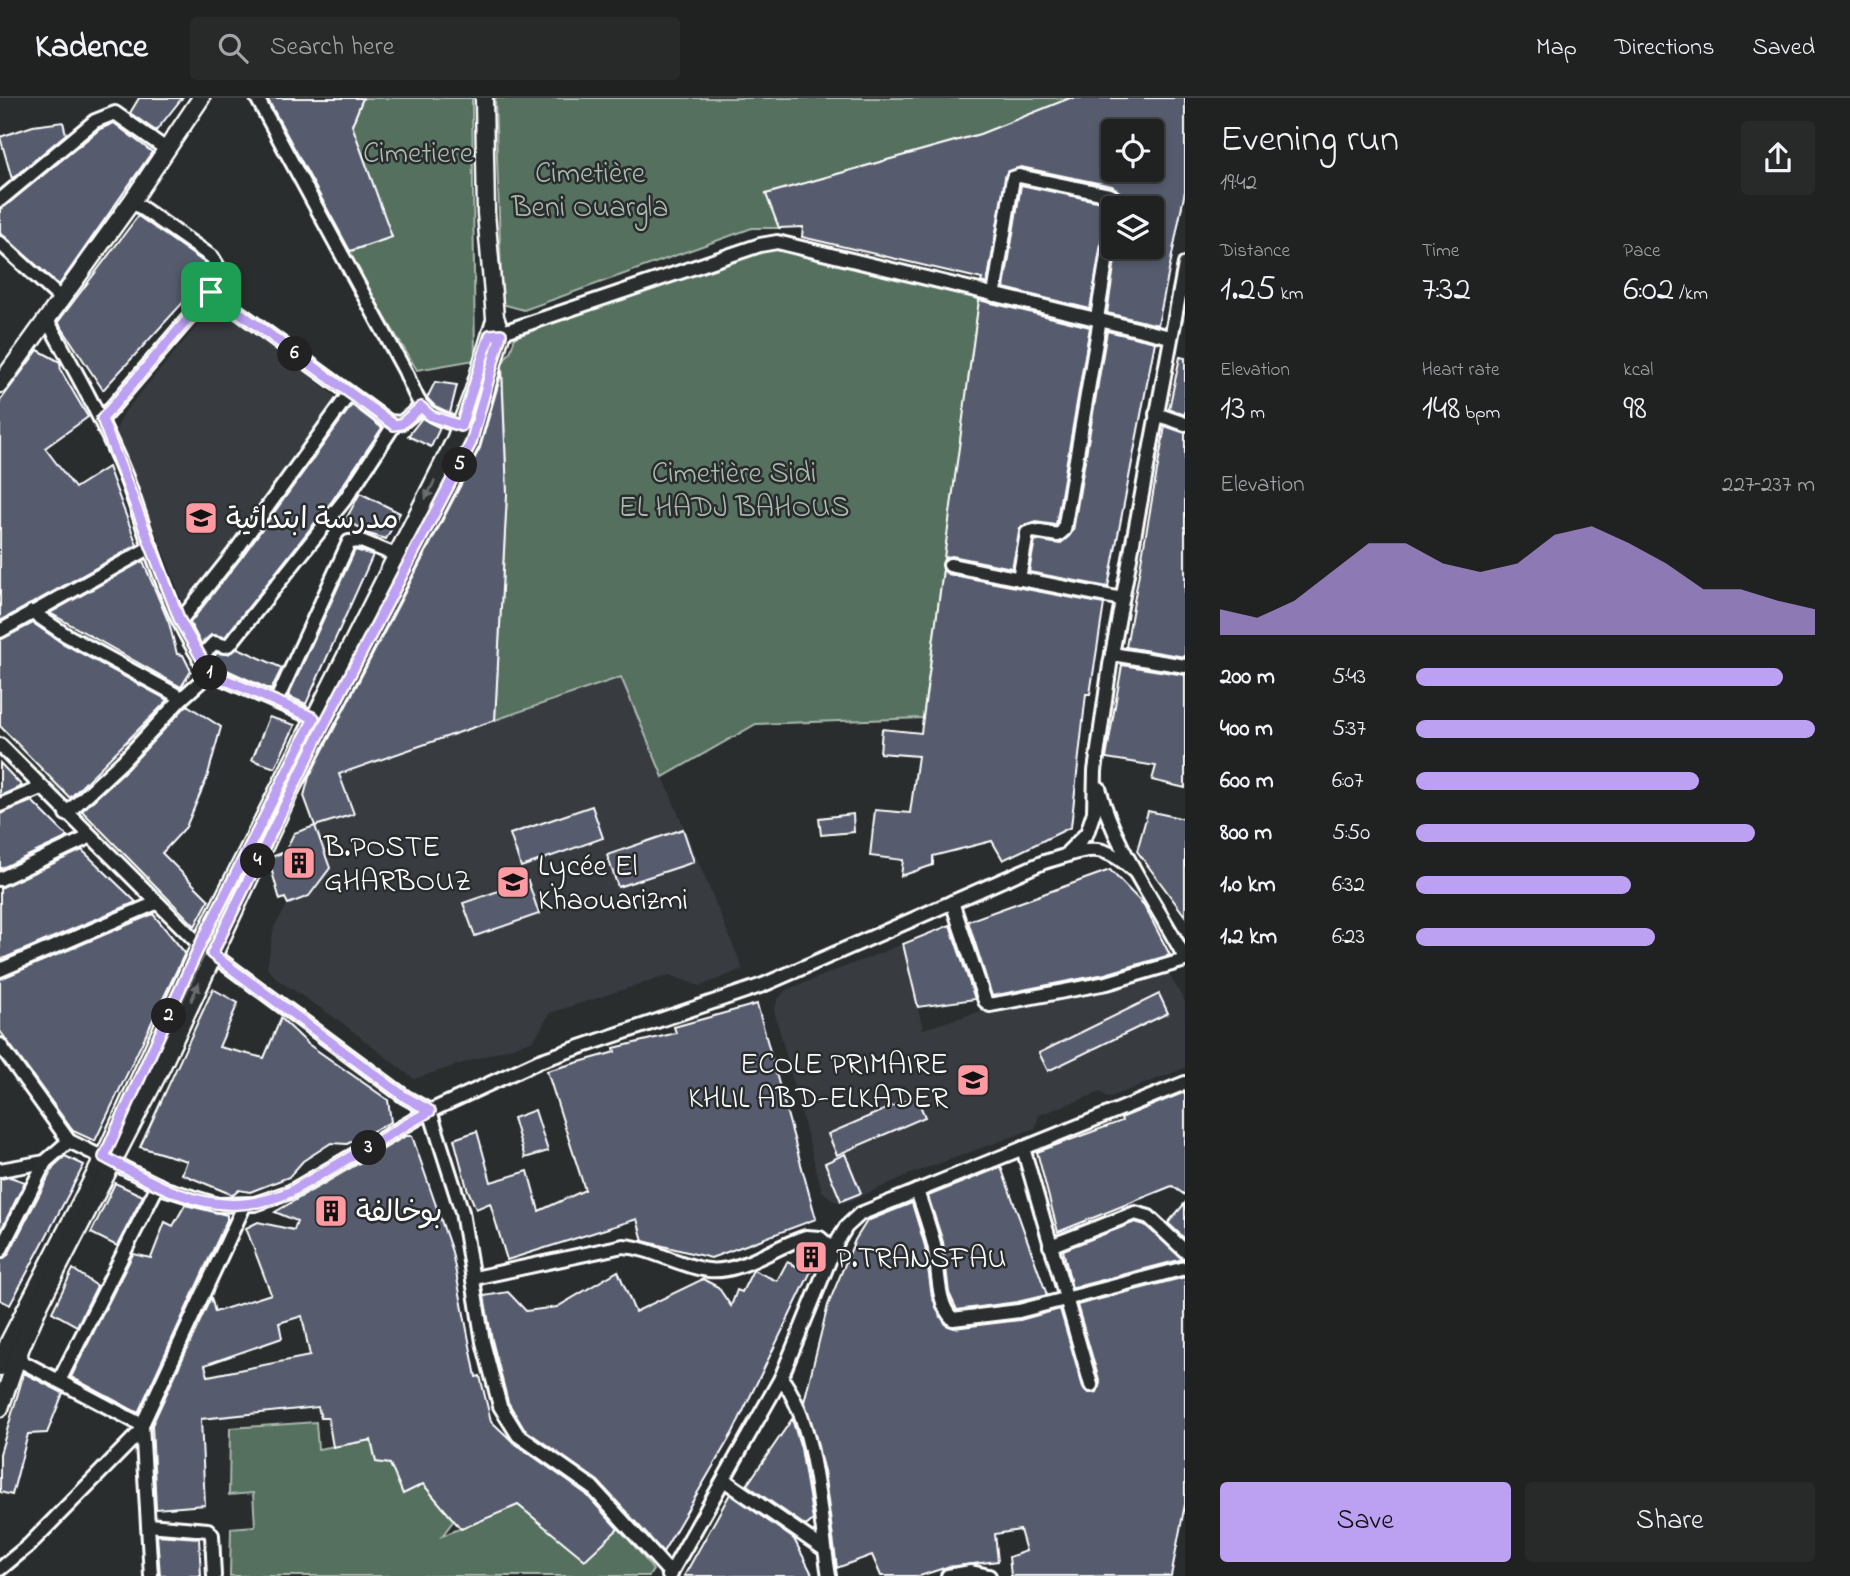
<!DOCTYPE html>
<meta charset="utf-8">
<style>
:root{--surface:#202222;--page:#282a2a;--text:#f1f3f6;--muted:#a2a4a5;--line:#3d3f40;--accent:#bca0f2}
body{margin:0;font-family:"Indie Flower","Playpen Sans Arabic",sans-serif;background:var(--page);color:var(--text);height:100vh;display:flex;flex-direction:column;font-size:26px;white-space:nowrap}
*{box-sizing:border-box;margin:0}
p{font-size:23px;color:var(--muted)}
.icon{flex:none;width:38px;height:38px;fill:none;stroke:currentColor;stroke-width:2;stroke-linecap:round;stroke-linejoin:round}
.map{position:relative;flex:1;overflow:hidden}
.panel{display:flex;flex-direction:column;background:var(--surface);width:665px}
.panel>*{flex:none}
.tools{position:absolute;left:1101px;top:21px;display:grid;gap:14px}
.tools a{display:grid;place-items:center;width:63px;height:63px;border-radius:7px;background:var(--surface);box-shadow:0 4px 10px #0003,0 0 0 2px var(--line);font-size:35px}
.pin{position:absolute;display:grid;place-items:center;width:60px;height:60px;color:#fff;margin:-30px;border-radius:14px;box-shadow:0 4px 10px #0006}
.km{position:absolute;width:35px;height:35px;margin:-18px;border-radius:50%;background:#222;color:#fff;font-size:19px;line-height:35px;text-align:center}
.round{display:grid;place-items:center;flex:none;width:74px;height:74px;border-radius:7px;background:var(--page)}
.summary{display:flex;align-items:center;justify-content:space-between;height:119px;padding:0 35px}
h1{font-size:38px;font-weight:600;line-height:52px}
.metrics{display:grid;grid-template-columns:repeat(3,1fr);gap:10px;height:119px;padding:7px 35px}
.metrics div{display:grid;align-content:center}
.metrics b{font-size:35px;font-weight:600}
.metrics small{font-size:19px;font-weight:400}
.metrics p{font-size:19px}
.chart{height:196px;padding:14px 35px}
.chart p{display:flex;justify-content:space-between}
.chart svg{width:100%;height:126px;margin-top:7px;fill:var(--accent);opacity:.7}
.button{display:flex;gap:14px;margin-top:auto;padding:14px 35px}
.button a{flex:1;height:80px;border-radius:7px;background:var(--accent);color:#111;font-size:28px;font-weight:600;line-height:80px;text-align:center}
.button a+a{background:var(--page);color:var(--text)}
ul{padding:0 35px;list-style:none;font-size:23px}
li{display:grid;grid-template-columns:112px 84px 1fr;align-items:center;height:52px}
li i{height:18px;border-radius:9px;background:var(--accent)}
header{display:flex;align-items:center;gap:42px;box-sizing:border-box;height:98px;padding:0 35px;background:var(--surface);border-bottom:2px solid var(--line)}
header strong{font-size:33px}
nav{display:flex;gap:38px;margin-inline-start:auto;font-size:24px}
.search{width:490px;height:63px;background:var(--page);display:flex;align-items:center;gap:18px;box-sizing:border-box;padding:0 24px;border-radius:7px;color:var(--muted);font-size:26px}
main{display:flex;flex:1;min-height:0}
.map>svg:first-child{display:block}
</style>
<header>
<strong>Kadence</strong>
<div class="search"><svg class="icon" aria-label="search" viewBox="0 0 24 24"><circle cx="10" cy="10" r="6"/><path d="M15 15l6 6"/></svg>Search here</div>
<nav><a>Map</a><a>Directions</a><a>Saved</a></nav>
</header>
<main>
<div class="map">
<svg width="1185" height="1478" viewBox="0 0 1185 1478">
<rect width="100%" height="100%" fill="#2a2d2e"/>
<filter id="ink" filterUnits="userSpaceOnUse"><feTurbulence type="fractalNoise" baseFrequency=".0143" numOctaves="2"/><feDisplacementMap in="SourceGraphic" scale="14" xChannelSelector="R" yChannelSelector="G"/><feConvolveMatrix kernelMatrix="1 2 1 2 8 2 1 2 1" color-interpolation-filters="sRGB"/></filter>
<g filter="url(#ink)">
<g fill="#373b41">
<path d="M219,202L338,301L185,510L116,331L125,313Z"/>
<path d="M621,578L743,871L700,888L669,877L550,915L534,942L414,981L337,921L278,882L267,870L274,829L288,806L309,798L330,770L315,728L353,716L339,676Z"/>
<path d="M903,846L923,931L1014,903L1165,869L1185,904V970L1108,1000L1101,994L1039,1017L1036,1030L908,1077L855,1101L843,1105L834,1103L822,1093L774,912L778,901L786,892Z"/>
</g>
<g fill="#55705e" stroke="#aab8ae" stroke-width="2">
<path d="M363,0H472L475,262L417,272L346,155L392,139L352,27Z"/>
<path d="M495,0H1071L980,36L766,96L779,130H752L524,212L502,206Z"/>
<path d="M767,148L980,196L923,620L756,626L663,679L621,579L495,622L507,396L502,266L511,252L515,239Z"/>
<path d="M316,1324L318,1351L371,1342L391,1366L403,1396L423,1386L454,1422L442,1438L518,1407L585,1461L620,1428L653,1472L649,1478H230L231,1430L255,1428L253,1395L229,1397L230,1330Z"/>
</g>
<g fill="#565c6d" stroke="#fff" stroke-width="2" fill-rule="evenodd">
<path d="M139,0H182L156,33L130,15Z"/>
<path d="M267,0H363L352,27L392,139L350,153Z"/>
<path d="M1070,0H1185V93L1158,227L1107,215L1117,149H1152V110H1124L1123,97L1112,88L1021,69L1007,74L987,186L981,184L982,181L802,139L803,129L779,130L766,96L980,36ZM1113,33H1152V72H1113Z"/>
<path d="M63,24L66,36L12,81L0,39L33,28Z"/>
<path d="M114,25L152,54L59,187L0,135V112L100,31Z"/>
<path d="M1021,87L1106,105L1108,114L1090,211L1004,190Z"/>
<path d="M138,118L205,165L211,174L103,292L58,224Z"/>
<path d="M979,202L1090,229L1056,427L1035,424L1021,429L1012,470L952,458L944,460Z"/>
<path d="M1107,233L1155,244L1108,489L1029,474L1035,442L1060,446L1073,433Z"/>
<path d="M38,252L60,264L61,273L88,319L45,350L75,390L108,369L137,447L0,523V303Z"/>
<path d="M1180,259L1185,260V317L1169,311Z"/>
<path d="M502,273L507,396L495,622L339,676L354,716L315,728L304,698L309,679L480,350Z"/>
<path d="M435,284L457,287L450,315L435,308L427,300Z"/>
<path d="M352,307L382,330L332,403L225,539L211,537L201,546L190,525L241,460Z"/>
<path d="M422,320L440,330L431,349L408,338Z"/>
<path d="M1165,328L1185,335V559L1126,549Z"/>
<path d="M360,395L400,415L386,441L362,434L363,431L345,423Z"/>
<path d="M355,452L373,457L306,606L288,598Z"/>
<path d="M143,463L169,525L177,556L183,557L191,573L181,589L50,515Z"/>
<path d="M943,472L948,476L1104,506L1090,596H1086L1071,729L1003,762L992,743L933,758V767L901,778L903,762L870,758L875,712L910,715L918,658L880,655L882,631L921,635Z"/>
<path d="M33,525L62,545L168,602L70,700L0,628V542Z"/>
<path d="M238,550L282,570L271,592L214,566L211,561L217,555L228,556Z"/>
<path d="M1122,567L1185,577V690L1152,682L1156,668L1106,660Z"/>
<path d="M187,607L221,629L207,680L186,729L162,755L209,802L195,828L82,713L128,670Z"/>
<path d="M269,619L295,627L275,670L252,662Z"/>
<path d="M0,665L22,688L0,698Z"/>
<path d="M32,703L68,739L0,771V716Z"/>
<path d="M592,708L603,740L521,769L510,736Z"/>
<path d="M1148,713L1185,721V818L1137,753Z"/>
<path d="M853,716L854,734L821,737L819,720Z"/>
<path d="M315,728L330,770L309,798L288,806L285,800L280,802L269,763L271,759L285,754L294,735Z"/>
<path d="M683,731L694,764L618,789L607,757Z"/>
<path d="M82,752L136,804L0,862V790Z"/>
<path d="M1110,772L1144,807L1170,857L1105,876L992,898L968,823Z"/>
<path d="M528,783L539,816L475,838L463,805Z"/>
<path d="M153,816L185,855L95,1043L73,1033L0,933V881Z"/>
<path d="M950,827L975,901L918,909L903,846Z"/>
<path d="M213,891L238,905L219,949L264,960L281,920L308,946L388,1002L391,1024L347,1046L331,1045L303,1063L289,1079L250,1094L239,1092L233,1097L182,1076L187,1063L140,1049Z"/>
<path d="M1159,896L1168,915L1048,973L1039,955Z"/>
<path d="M757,906L816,1121L711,1160L643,1143L637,1121L507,1162L490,1105L476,1111L467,1090L454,1041L477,1033L491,1084L528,1073L539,1113L585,1092L547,973L615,954L614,950L676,935L674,929Z"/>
<path d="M1185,994V1097L1172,1088L1058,1134L1037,1054L1122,1023L1121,1020Z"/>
<path d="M916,998L925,1019L837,1057L828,1036Z"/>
<path d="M535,1012L548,1053L525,1060L513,1020Z"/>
<path d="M406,1038H412L452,1154L476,1279L480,1278L491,1323L513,1344L586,1396L618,1431L585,1462L518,1407L461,1431L423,1386L403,1396L390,1366L376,1364L371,1342L333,1349L328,1320H321L318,1309L201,1321L205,1407L156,1411L152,1327L211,1199L215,1214L271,1196L246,1130L258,1124L294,1132L297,1123L275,1114ZM302,1218L310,1258L208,1278L205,1267L282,1240L279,1225Z"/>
<path d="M845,1056L861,1095L841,1103L825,1065Z"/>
<path d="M65,1058L84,1067L10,1207L0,1202V1162L8,1157L54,1068Z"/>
<path d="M1001,1069L1047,1197L1017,1204L957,1212L949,1195L943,1144L928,1098Z"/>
<path d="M10,1079L25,1084L0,1134V1081Z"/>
<path d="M115,1085L143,1098L117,1148L91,1135Z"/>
<path d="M912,1105L925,1148L932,1199L946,1227L954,1230L1020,1222L1060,1211L1083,1289L1088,1295L1097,1294L1100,1285L1077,1207L1185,1179V1406L1171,1478H1011L1009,1459L1026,1453L1020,1432L995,1436L998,1463L947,1469L920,1478H881L872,1457L837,1470L824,1373L804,1304L828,1207L855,1142L867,1123Z"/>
<path d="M1185,1105V1141L1168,1125Z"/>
<path d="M185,1107L227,1117V1122L138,1315L71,1279L133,1156L151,1160L165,1124L173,1128Z"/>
<path d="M1135,1124L1145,1127L1183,1161L1072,1190L1063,1152Z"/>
<path d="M805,1151L821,1154L818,1166L815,1165L733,1334L663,1454L598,1383L524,1331L508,1304L492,1242L484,1198L508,1194L526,1213L557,1209L618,1173L635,1214L703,1181L718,1189L731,1208L737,1192L742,1194L753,1172L777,1183L787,1164L801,1170Z"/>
<path d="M73,1171L97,1188L77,1228L52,1214Z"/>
<path d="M24,1275L63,1295L47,1335L28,1336L12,1397L0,1394V1356Z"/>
<path d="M792,1321L801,1350L813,1422L806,1428L747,1387Z"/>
<path d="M730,1396L794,1441L813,1478H684Z"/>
<path d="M157,1437L199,1440L201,1478H160Z"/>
</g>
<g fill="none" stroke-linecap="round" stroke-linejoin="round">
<defs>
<g id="minor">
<path d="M257,0L405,273C422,312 420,315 461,328"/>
<path d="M0,102L95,23L115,15L166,51"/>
<path d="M0,145L60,200"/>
<path d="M211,194L389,324L401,325L421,309"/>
<path d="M994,197L1013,80L1019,78L1110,97L1115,101V110"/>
<path d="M1097,220L1113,121"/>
<path d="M47,222C76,274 104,324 126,379C150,444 168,519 210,575L314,620"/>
<path d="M494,237L760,147L777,144L1170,239"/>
<path d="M1156,316L1185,326"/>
<path d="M102,321L211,194L221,174L212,159L132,103"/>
<path d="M950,467L1122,501"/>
<path d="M1019,481L1027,435L1034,433L1058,437L1064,432L1100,221"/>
<path d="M32,514L66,537L182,600L210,575"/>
<path d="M180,523L234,455L349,296"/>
<path d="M0,533L151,449"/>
<path d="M1112,556L1185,568"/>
<path d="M199,561L214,545L225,548L230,546L346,400L394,327"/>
<path d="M276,604L349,444L361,443L403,460"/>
<path d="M0,647L200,847L405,999L430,1013L462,1114L483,1244L500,1308L518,1337L592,1389L671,1476"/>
<path d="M1099,690C1115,752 1156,804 1185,860"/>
<path d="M0,707L41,690"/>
<path d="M66,716L122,664L182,600"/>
<path d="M1068,754L1087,735L1094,714L1095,673L1110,567L1185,166"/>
<path d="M0,781L89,739"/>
<path d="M952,804L985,903L990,907L1107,885L1185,862"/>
<path d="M0,872L156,805"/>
<path d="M0,947L69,1043L166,1091L218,1107L255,1106L290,1094L430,1013L539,963L763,887L1044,764C1085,753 1098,740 1133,772"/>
<path d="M1023,1050L1091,1287"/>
<path d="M0,1072L45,1064L69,1043"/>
<path d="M917,1093C923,1110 929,1128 934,1146C939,1168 936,1207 953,1221L1019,1213L1185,1170"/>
<path d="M1050,1148L1135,1115L1149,1119L1185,1153"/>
<path d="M0,1153L45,1064"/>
<path d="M474,1180L623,1148C653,1150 678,1168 708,1172C741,1176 775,1148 806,1139L820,1140L834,1152"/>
<path d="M17,1261L142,1327"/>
<path d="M781,1280C818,1327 819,1420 829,1478"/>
<path d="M59,1283L158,1087"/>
<path d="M724,1382L824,1451"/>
<path d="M148,1427L208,1432L212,1437L214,1478"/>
<path d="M0,1471L29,1447L142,1332"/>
<path d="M151,1478L142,1327L244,1108"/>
<path d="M669,1478L781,1280L836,1146L846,1129L860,1116L1185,985"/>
<path d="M948,1478L971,1474L989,1478"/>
</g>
<g id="tertiary">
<path d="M0,286L132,103L201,0"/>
<path d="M0,1269L9,1244L104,1059L200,847L455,342L474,292L494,225"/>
<path d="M0,1310L21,1249L40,1205L161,970L290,693L471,345L501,236L495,219L486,115L484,0"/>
</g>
</defs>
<use href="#minor" stroke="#fff" stroke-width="18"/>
<use href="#tertiary" stroke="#fff" stroke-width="21"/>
<use href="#minor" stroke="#2a2d2e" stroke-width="12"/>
<use href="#tertiary" stroke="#2a2d2e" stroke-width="16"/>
</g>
<defs><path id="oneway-solid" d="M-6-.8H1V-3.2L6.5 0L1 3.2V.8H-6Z" transform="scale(1.75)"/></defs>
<g fill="#6a6c6d">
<use href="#oneway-solid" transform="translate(430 392) rotate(117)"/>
<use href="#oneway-solid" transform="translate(195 894) rotate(-66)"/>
</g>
</g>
<g fill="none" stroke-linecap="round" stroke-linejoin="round" filter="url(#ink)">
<defs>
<path id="route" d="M211,194L394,327L401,326L421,309L431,318L461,328L490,237L501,236L471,345L327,621L212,856L405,999L430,1013L290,1094C218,1125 168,1093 104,1059L200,847L314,620L210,575L180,523L102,321Z"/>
</defs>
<use href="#route" stroke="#fff" stroke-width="14"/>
<use href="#route" stroke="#bca0f2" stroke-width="9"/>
</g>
<defs>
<symbol id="school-square" viewBox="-11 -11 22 22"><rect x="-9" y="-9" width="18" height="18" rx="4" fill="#ff9aa2" stroke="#2a2d2e"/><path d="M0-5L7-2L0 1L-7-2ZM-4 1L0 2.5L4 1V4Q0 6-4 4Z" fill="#111"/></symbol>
<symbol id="building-square" viewBox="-11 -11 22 22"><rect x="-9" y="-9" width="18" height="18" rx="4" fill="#ff9aa2" stroke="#2a2d2e"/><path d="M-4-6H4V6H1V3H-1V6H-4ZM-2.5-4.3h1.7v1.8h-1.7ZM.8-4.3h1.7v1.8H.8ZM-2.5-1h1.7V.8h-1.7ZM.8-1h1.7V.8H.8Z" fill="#111"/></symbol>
</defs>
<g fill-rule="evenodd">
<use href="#school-square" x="182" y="401" width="38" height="38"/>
<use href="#building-square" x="280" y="746" width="38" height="38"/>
<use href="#school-square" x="494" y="765" width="38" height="38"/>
<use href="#school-square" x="954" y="963" width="38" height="38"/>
<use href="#building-square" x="312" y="1094" width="38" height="38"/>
<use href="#building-square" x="792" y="1140" width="38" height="38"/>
</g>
<g text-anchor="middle" stroke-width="5" stroke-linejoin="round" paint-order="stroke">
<g font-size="30" fill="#aab8ae" stroke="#2a2d2e">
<text x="418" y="64">Cimetiere</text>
<text x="590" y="84">Cimetière<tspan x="590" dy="34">Beni Ouargla</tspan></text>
<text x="734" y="384">Cimetière Sidi<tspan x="734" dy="34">EL HADJ BAHOUS</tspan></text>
</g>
<g font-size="30" fill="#fff" stroke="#2a2d2e" text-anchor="start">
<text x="226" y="430">مدرسة ابتدائية</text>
<text x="324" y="758">B.POSTE<tspan x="324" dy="34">GHARBOUZ</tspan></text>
<text x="538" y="777">Lycée El<tspan x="538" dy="34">Khaouarizmi</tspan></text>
<text x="948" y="975" text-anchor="end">ECOLE PRIMAIRE<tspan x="948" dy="34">KHLIL ABD-ELKADER</tspan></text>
<text x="356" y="1123">بوخالفة</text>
<text x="836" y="1169">P.TRANSFAU</text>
</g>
</g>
</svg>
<div class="tools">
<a><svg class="icon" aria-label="locate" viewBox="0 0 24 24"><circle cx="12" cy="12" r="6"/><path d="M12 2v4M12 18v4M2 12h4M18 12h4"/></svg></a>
<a><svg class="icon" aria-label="layers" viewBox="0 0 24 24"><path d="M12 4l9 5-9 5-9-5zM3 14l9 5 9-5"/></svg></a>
</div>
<div class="pin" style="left:211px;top:194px;background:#1e9e55"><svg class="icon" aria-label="arrive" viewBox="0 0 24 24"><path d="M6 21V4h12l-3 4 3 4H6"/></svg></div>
<b class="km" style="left:210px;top:575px">1</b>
<b class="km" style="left:169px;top:918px">2</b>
<b class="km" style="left:369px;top:1050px">3</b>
<b class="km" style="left:258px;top:763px">4</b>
<b class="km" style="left:460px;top:367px">5</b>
<b class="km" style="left:295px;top:256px">6</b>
</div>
<section class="panel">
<div class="summary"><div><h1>Evening run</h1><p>19:42</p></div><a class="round"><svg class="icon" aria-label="share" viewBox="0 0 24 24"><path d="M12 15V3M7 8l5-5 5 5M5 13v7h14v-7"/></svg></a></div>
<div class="metrics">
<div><p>Distance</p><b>1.25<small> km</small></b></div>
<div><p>Time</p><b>7:32</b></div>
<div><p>Pace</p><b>6:02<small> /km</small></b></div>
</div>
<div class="metrics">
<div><p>Elevation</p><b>13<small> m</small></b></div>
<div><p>Heart rate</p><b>148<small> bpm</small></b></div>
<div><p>kcal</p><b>98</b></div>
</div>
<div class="chart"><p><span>Elevation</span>227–237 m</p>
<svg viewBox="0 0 160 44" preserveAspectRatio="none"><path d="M0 44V35L10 38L20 32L30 22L40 12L50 12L60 19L70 22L80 19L90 9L100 6L110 12L120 19L130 28L140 28L150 32L160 35V44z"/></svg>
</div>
<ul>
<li><b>200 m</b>5:43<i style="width:92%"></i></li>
<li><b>400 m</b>5:37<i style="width:100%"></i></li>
<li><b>600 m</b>6:07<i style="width:71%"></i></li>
<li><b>800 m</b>5:50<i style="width:85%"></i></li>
<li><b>1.0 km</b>6:32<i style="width:54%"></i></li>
<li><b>1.2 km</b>6:23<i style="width:60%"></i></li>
</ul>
<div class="button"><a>Save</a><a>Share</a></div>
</section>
</main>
